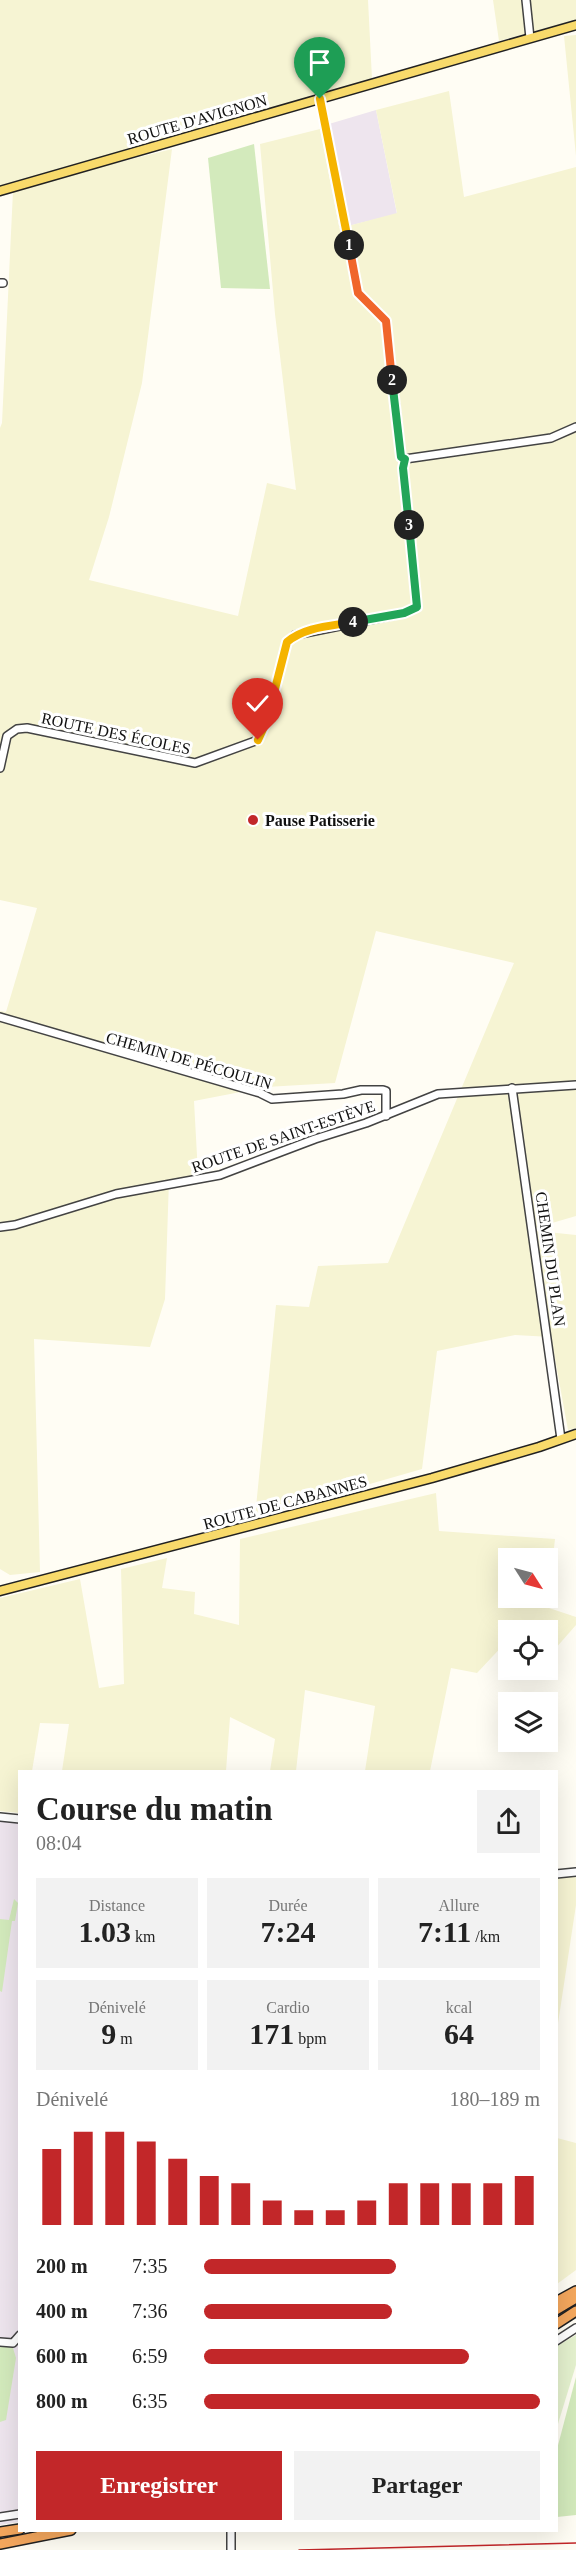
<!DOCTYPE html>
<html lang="fr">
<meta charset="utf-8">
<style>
:root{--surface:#fff;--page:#f2f2f2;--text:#222;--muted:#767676;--accent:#c22729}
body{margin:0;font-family:"Times New Roman",serif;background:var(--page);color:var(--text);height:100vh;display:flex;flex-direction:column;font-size:22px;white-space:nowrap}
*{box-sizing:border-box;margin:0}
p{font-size:20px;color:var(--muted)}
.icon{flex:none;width:33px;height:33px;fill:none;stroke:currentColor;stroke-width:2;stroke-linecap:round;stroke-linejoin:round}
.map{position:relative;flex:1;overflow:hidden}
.side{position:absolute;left:18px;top:1770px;width:540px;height:762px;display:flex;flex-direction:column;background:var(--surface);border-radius:0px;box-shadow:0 6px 24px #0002}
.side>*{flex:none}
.needle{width:39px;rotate:126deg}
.tools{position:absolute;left:498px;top:1548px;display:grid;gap:12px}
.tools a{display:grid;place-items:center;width:60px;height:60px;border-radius:0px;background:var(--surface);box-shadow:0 6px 24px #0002;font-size:30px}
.pin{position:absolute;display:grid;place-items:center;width:51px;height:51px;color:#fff;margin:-62px -26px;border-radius:50% 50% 50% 0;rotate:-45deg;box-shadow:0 0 6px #0007}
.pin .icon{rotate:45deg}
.km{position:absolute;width:30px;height:30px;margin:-15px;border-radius:50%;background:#222;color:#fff;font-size:16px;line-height:30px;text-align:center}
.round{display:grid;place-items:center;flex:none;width:63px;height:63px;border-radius:0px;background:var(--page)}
.head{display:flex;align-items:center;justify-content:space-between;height:102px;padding:0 18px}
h1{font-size:33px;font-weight:800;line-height:45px}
.figures{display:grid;grid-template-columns:repeat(3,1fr);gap:9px;height:102px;padding:6px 18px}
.figures div{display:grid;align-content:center;border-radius:0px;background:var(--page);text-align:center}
.figures b{font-size:30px;font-weight:800}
.figures small{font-size:16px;font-weight:400}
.figures p{font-size:16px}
.chart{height:168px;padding:12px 18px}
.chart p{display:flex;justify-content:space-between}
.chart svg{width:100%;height:108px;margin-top:6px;stroke:var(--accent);stroke-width:6}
.primary-button{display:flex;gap:12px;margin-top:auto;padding:12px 18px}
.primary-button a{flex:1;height:69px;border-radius:0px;background:var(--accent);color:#fff;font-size:24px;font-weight:800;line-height:69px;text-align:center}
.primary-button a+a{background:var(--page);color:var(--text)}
ul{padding:0 18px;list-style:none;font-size:20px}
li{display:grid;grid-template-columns:96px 72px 1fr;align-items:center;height:45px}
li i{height:15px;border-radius:8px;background:var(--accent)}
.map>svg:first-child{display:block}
</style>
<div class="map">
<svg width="576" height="2550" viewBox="0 0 576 2550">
<rect width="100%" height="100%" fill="#fffdf4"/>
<g fill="#eee5ee">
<path d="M376,110L397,214L348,226L329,124Z"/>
<path d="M0,1820L20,1823V2522L0,2525Z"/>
</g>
<g fill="#f6f4d3">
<path d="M0,0H368L372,79L0,188Z"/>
<path d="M493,0H576V20L499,41Z"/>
<path d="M576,35V156L564,36Z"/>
<path d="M449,91L464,197L576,167V1216L528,1230L576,1235V1428L568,1430L551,1337L515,1335L437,1351L422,1469L255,1517L276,1305L309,1307L318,1266L388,1263L514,963L376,931L335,1083L266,1087L194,1101L198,1174L169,1180L165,1299L150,1347L34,1339L40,1572L10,1575L0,1569V1011L6,1012L37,908L0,900V428L2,423L13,191L52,179L172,149L142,383L109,517L89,580L238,616L267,483L296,490L275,314L260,144L320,129L339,226H348L397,213L376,110Z"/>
<path d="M436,1493L439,1531L555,1539L553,1557L511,1554L512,1558H508V1598H519L576,1617V1625L548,1657V1630H508V1640L477,1673L451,1668L430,1771H365L375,1706L305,1690L296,1771H270L275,1739L230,1717L226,1771H62L69,1724L40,1723L32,1771L20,1772L19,1813L0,1811V1598L80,1579L99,1688L124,1684L121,1569L167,1558L162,1588L195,1592L194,1614L239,1625L240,1539Z"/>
<path d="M556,1869L576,1873V1905L557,2030Z"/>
<path d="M557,2138L576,2143V2270L557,2284Z"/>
</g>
<g fill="#d3eabc">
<path d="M254,144L270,289L221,288L208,158Z"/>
<path d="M14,1899L18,1903L15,1921H12L2,1992L0,1991V1919L9,1920Z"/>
<path d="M0,2344L13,2348L16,2358L6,2420L0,2422Z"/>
<path d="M576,2377V2515L557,2517V2449Z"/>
</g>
<path fill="#e4f1ce" d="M576,2335V2365L557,2427V2346Z"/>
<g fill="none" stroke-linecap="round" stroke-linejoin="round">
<defs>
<g id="minor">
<path d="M526,0L530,38"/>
<path d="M320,99L358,293L386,321L401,457L405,459L551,438L576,427"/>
<path d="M0,283H3"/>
<path d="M0,768L7,736L17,729L27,728L195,763L258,740L267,720L287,642L295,635L404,613L417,607L403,468L405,459"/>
<path d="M0,1017L260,1093L272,1099L343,1094L361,1090H383L386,1091V1116"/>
<path d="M512,1088L561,1439"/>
<path d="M0,1227L15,1225L116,1194L220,1175L315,1139L366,1123L438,1094L576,1085"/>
<path d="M0,1817L20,1819"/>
<path d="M556,1874L576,1872"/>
<path d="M556,2341L576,2328"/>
<path d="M0,2342L13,2343L20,2335"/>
<path d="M0,2517L20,2514"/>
<path d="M231,2530V2550"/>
</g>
<g id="major">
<path d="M0,191L576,25"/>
<path d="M0,1591L432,1478L539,1447L576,1434"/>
</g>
<g id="highway">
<path d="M556,2302L576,2291"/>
<path d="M556,2310L576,2298"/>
<path d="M556,2324L576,2311"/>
<path d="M0,2532L20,2529"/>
<path d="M0,2544L71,2530"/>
</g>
</defs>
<use href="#minor" stroke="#434343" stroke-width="10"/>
<use href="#major" stroke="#212121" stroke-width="11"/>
<use href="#highway" stroke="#212121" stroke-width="12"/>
<use href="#minor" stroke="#fff" stroke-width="7"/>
<use href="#major" stroke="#f8da6b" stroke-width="8"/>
<use href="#highway" stroke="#f4a75d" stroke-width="9"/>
<path stroke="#c22729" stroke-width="1.5" d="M299,2550L576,2543"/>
</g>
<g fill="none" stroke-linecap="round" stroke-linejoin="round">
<defs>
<path id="split-1" d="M320,99L349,245"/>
<path id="split-2" d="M349,245L358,293L386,321L392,380"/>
<path id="split-3" d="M392,380L401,457L405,459L403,468L409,525"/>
<path id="split-4" d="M353,622L404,613L417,607L409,525"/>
<path id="split-5" d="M258,740L267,720L287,642C304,627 331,626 353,622"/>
</defs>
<use href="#split-1" stroke="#fff" stroke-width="12"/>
<use href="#split-2" stroke="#fff" stroke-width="12"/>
<use href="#split-3" stroke="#fff" stroke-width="12"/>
<use href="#split-4" stroke="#fff" stroke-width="12"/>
<use href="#split-5" stroke="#fff" stroke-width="12"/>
<use href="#split-1" stroke="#f5b400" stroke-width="8"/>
<use href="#split-2" stroke="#f0652b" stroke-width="8"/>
<use href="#split-3" stroke="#22a559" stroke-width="8"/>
<use href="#split-4" stroke="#22a559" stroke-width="8"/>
<use href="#split-5" stroke="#f5b400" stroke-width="8"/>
</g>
<circle fill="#c22729" stroke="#fff" stroke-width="2" cx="253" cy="820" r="6"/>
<g text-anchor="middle" stroke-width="6" stroke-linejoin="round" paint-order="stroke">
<g font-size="16" fill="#101010" stroke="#fff">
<text transform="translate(197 119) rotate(-16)" y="6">ROUTE D'AVIGNON</text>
<text transform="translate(116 733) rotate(12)" y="6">ROUTE DES ÉCOLES</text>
<text transform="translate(189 1060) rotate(16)" y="6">CHEMIN DE PÉCOULIN</text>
<text transform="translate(283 1136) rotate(-19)" y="6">ROUTE DE SAINT-ESTÈVE</text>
<text transform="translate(551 1259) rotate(82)" y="6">CHEMIN DU PLAN</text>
<text transform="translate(285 1502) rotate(-15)" y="6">ROUTE DE CABANNES</text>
</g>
<g font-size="16" font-weight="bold" fill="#101010" stroke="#fff" text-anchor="start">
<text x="265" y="826">Pause Patisserie</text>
</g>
</g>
</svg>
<div class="tools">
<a><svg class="needle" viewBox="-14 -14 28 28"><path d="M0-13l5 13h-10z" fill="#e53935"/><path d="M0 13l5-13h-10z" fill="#767676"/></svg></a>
<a><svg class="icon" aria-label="locate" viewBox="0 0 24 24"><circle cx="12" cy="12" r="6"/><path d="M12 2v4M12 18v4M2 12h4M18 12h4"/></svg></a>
<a><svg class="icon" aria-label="layers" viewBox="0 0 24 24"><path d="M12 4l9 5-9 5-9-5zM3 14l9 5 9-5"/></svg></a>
</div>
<div class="pin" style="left:320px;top:99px;background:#1e9e55"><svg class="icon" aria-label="arrive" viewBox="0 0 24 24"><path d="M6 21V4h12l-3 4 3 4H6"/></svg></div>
<div class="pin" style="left:258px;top:740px;background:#d93025"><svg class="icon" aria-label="check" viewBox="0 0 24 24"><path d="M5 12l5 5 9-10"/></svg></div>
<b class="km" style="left:349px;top:245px">1</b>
<b class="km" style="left:392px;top:380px">2</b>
<b class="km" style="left:409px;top:525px">3</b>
<b class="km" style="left:353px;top:622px">4</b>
<section class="side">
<div class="head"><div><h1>Course du matin</h1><p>08:04</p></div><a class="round"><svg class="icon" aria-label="share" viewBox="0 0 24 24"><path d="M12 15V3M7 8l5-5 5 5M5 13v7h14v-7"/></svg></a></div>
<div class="figures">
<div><p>Distance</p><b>1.03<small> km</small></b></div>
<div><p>Durée</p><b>7:24</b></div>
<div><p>Allure</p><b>7:11<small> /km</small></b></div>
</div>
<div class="figures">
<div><p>Dénivelé</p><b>9<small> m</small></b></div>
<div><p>Cardio</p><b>171<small> bpm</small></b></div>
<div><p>kcal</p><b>64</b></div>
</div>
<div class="chart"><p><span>Dénivelé</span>180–189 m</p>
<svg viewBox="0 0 160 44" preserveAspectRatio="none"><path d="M5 44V13M15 44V6M25 44V6M35 44V10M45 44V17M55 44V24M65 44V27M75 44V34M85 44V38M95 44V38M105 44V34M115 44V27M125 44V27M135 44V27M145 44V27M155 44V24"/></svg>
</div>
<ul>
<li><b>200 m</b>7:35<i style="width:57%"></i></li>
<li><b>400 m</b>7:36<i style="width:56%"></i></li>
<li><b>600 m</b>6:59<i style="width:79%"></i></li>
<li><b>800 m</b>6:35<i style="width:100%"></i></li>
</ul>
<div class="primary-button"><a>Enregistrer</a><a>Partager</a></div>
</section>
</div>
